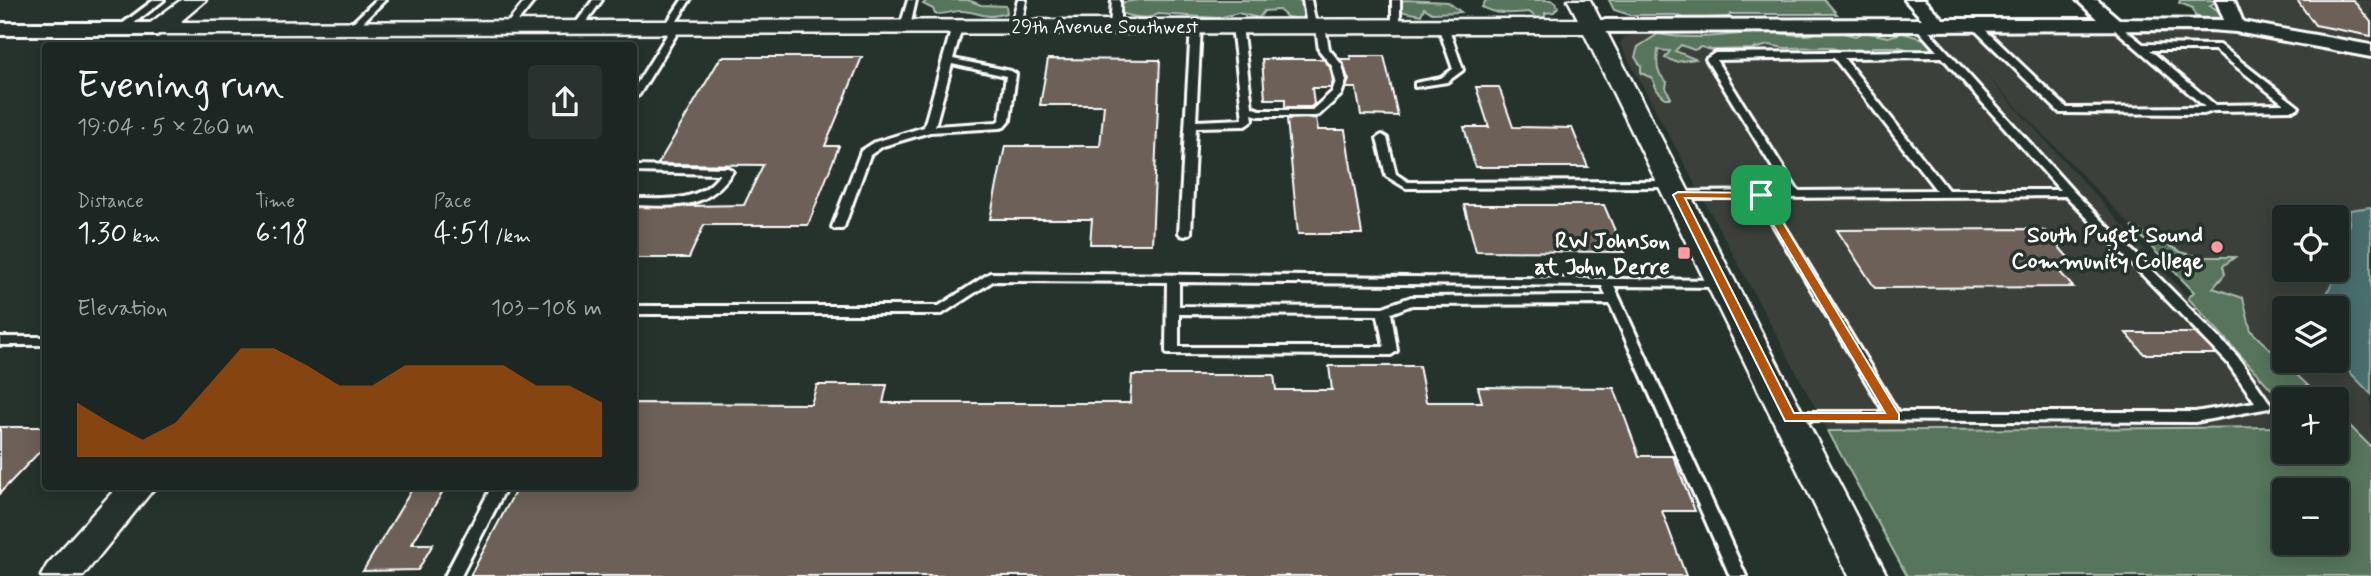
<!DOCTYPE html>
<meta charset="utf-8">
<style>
:root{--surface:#1c2622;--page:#29322f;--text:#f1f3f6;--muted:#a0a5a5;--line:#3a4340;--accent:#b45309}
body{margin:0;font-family:Mynerve,sans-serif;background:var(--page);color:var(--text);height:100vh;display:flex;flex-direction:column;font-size:26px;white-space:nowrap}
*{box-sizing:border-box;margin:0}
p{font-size:23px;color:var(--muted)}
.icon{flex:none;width:38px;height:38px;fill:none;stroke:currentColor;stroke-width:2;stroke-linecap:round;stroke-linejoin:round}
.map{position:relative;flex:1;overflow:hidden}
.side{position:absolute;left:42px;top:42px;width:595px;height:448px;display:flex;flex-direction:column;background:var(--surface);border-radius:7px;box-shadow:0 4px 18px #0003,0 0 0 2px var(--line)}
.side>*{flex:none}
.fabs{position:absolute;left:2272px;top:205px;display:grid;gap:14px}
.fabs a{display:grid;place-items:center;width:77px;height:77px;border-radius:7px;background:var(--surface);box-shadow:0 4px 18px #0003,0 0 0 2px var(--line);font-size:35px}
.pin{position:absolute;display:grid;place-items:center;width:60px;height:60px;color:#fff;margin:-30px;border-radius:14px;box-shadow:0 4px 10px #0006}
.round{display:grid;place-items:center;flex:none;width:74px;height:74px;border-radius:7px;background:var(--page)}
.overview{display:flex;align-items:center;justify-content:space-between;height:119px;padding:0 35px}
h1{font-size:38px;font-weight:600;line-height:52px}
.metrics{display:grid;grid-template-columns:repeat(3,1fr);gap:10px;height:119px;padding:7px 35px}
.metrics div{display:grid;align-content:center}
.metrics b{font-size:30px;font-weight:600}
.metrics small{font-size:19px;font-weight:400}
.metrics p{font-size:19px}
.chart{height:196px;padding:14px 35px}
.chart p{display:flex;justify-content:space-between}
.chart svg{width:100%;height:126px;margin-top:7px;fill:var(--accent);opacity:.7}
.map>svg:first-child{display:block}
</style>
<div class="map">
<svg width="2371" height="576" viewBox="0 0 2371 576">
<rect width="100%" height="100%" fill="#26332d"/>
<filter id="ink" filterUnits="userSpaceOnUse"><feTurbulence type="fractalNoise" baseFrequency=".0143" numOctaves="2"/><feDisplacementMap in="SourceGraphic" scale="14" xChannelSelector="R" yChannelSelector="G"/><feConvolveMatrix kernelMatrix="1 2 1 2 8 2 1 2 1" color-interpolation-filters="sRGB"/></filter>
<g filter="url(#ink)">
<path fill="#3b403a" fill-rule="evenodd" d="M2179,0H2371V477L2336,440V399H2297L1975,63L2284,403V427L1828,431L1620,44L1625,37L1646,33L2218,31ZM2284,217H2336V270H2284ZM2284,308H2336V360H2284Z"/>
<g fill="#57745c" stroke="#abbaae" stroke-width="2" fill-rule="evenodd">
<path d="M927,0H968L981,5L1006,6L1007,13C981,20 986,13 963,11C955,10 945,15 935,14L933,9L923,4Z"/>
<path d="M1139,0H1299L1309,9L1301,19L1287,17L1279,10L1264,11L1259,18L1238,13L1218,18L1158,14C1146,21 1128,16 1116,11L1124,2Z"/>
<path d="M1405,0L1448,2L1461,12L1432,13L1424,8L1421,15L1398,11L1399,2Z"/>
<path d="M1486,0H1551L1556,2L1558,7L1554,12L1545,13V17L1537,18L1529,12C1514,13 1499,16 1482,7Z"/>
<path d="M1609,0H1825L1837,14H1731L1728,17L1686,19L1677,15H1630L1614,10Z"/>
<path d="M2180,0H2211L2215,2L2210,6L2224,13L2225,19L2213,21L2195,16L2193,8L2179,3Z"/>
<path d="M1827,29L1855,36L1864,32L1888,37L1902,33L1924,39L1937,47L1921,53L1899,47H1872L1871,53L1854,55L1829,47L1785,48L1769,45L1753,49L1712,50L1701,47L1694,50L1681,45L1675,51L1695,59L1676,62L1665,58L1670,51L1658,50C1657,64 1655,72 1667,82L1666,88L1671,98H1665L1657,90L1652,78L1641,73V66L1635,57L1638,47L1658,34C1694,41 1730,34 1767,32C1780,32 1793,36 1806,35C1813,35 1821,31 1827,29Z"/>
<path d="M2132,227L2181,252L2199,257H2235L2223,266L2225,274L2213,288L2243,298L2251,331L2322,399H2284V403L2188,298L2194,292Z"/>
<path d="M2336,412L2371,447V576H1907L1828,431L2284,427V452H2336ZM2284,490H2336V542H2284Z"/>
</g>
<path fill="#4a6e6e" stroke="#92a8a8" stroke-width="2" d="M2371,207V394L2336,358V308H2320L2341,265L2348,237L2350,210Z"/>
<g fill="#6c6059" stroke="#fff" stroke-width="2">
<path d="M2297,0H2353L2371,22V36L2315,25Z"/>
<path d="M1350,56H1384L1398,116L1361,115L1356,88H1346L1349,80L1340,59H1351Z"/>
<path d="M721,57H862L825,146H839L808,225H704L689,258H634V207L744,205L763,165L658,164Z"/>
<path d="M1048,59L1160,60L1152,244H1090L1092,219H990L1005,146H1100L1104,105H1040Z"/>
<path d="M1262,59H1323L1330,67L1333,81L1331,88H1312L1314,104L1311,107H1285V99H1265Z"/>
<path d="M1476,87H1499L1513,127L1572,128L1588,167H1475L1464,127H1489Z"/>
<path d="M1316,118L1318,130H1345L1362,234H1298L1287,119Z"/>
<path d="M1464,205H1604L1624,252L1476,251Z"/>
<path d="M2026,229L2045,231L2073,263H2052L2073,287L1875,288L1837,230Z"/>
<path d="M2126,333H2195L2216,354H2144Z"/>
<path d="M1329,366H1419L1426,402H1482L1478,387L1614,388L1639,456H1673L1695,511H1662L1686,576H470L518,486H634V403L811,404L817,385H887L883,403H1130L1132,375H1274L1276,390H1332Z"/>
<path d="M0,427H46V445L0,493Z"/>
<path d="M414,486H446L412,544H433L418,570L363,571Z"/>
</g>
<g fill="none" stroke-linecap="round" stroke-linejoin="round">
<defs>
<g id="service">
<path d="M154,0H164L124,31H118V27Z"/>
<path d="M376,0H385L355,30H349V26Z"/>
<path d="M526,0H535L512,29H506V25Z"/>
<path d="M593,0H602L581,29H575L573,27Z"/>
<path d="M682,0H690L675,24L681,27L639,95L634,98V88L670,30L664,27Z"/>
<path d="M908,0H916L910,27L905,30L900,27Z"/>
<path d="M1018,0H1026L1021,27L1016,30L1011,27Z"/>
<path d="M1112,0H1120V27L1115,30L1110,27Z"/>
<path d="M1303,0H1311L1316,25L1320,23L1325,26L1329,49L1342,65L1346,81L1341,95L1319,115L1315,116H1259L1252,114L1253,120L1245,126L1196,127L1191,233L1185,236L1181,235L1179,233L1191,26L1196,23L1201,26L1196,121L1243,119L1232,26L1237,23L1242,26L1252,107L1260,110H1312L1332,92L1336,81L1332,66L1319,50L1316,27L1312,29L1307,26Z"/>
<path d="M1392,0H1400V28L1397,29L1392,26Z"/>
<path d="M1918,21L1921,22L2073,191L2237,356L2269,402L2271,405L2269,408L2195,422L1785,420L1783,417L1785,414L1790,412H1884L1757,198H1678L1672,195L1678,192L1787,191L1706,59L1715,53L1937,51L1913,24ZM1942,57L2060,190H1948L1844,58ZM1834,58L1936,190L1798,191L1716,60ZM2066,196L2227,362L2255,402L2195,412H1898L1768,198Z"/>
<path d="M1974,21L1977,22L2067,108L2205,107L2111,26V22L2114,21L2143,44L2220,45L2299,107L2294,110L2213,111L2204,114L2060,113L1971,26V22ZM2150,50H2215L2284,104L2215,105Z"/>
<path d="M1443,23L1448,26L1463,70L1447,82L1415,87V83L1441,78L1453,69L1438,26Z"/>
<path d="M957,24L962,27L953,59L1011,71L1016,74L1010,120L1004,127L1000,128L930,132L883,146L870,155L844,227L842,229H834L832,227L861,151L875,142L924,127L952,27ZM952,64L1006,76L1000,119L997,122L935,126Z"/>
<path d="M1382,135L1387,138L1396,174L1408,182L1672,181L1678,184L1672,187L1406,188L1386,176L1377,138Z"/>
<path d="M634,166L728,168L733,171C706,211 678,206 634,205V199C666,199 700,203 720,174L634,172Z"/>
<path d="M990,273L1726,280L1728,283L1726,286L1722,287L1614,286L1746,576H1730L1610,304L1412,305L1391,313L1397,351L1391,355L1167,354L1166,351L1167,282L993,281L942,314H634V306H939ZM1179,282L1602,286L1606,296L1411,297L1383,307L1179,306ZM1179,314L1378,315L1384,347H1179Z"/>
<rect x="0" y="337" width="46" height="8"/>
<path d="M492,486H507L461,576H445Z"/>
</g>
<g id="minor">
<path d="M1905,0H1924L1943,19H2097L2077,0H2097L2119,19L2224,20L2216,0H2234L2243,22L2371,45V57L2236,32L2210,30L1592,32L1583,26L1592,20L1922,19Z"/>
<path d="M0,23H157L166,29L157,35H0Z"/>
</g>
<g id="tertiary">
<path d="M181,0H206L180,22L1578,19L1568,0H1590L1887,576H1849L1584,33L149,34L146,29L149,24Z"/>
<path d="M118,486H156L83,576H41L47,565Z"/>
</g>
</defs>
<use href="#service" stroke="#fff" stroke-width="6"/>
<use href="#minor" stroke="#fff" stroke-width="6"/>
<use href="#tertiary" stroke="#fff" stroke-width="5"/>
<use href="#service" fill="#26332d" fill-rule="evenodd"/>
<use href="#minor" fill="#26332d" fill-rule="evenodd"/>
<use href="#tertiary" fill="#26332d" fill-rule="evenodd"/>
</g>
</g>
<path fill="#b45309" stroke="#fff" stroke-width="2" fill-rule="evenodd" d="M1678,192L1765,193L1899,414V421H1785L1673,195ZM1685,198L1758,199L1885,413H1794Z"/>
<g fill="#ff9aa2" stroke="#26332d" stroke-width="2.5">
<circle cx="2217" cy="247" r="7"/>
<rect x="1677" y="246" width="14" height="14" rx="3.5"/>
</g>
<g text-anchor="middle" stroke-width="7" stroke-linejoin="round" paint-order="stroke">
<g font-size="19" fill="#fff" stroke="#26332d">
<text x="1105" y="33">29th Avenue Southwest</text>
</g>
<g font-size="23" font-weight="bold" fill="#fff" stroke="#26332d" text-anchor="end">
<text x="2203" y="242">South Puget Sound<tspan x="2203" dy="26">Community College</tspan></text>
<text x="1670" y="248">RW Johnson<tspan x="1670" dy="26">at John Derre</tspan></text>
</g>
</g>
</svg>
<div class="fabs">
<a><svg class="icon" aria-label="locate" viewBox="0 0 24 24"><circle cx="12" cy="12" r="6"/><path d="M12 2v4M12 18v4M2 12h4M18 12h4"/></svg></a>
<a><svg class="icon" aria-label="layers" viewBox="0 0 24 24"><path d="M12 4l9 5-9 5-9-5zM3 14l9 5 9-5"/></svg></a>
<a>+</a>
<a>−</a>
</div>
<div class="pin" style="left:1761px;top:195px;background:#1e9e55"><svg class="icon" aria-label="arrive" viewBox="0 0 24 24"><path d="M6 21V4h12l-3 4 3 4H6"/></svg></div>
<section class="side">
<div class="overview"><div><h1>Evening run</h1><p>19:04 · 5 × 260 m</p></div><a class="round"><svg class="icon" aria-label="share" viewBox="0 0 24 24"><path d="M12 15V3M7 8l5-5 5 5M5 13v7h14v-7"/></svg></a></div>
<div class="metrics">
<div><p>Distance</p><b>1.30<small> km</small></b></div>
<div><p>Time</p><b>6:18</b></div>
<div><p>Pace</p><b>4:51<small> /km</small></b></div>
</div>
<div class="chart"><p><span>Elevation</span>103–108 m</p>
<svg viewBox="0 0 160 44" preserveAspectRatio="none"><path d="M0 44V25L10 32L20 38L30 32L40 19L50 6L60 6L70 12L80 19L90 19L100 12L110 12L120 12L130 12L140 19L150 19L160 25V44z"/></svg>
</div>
</section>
</div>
